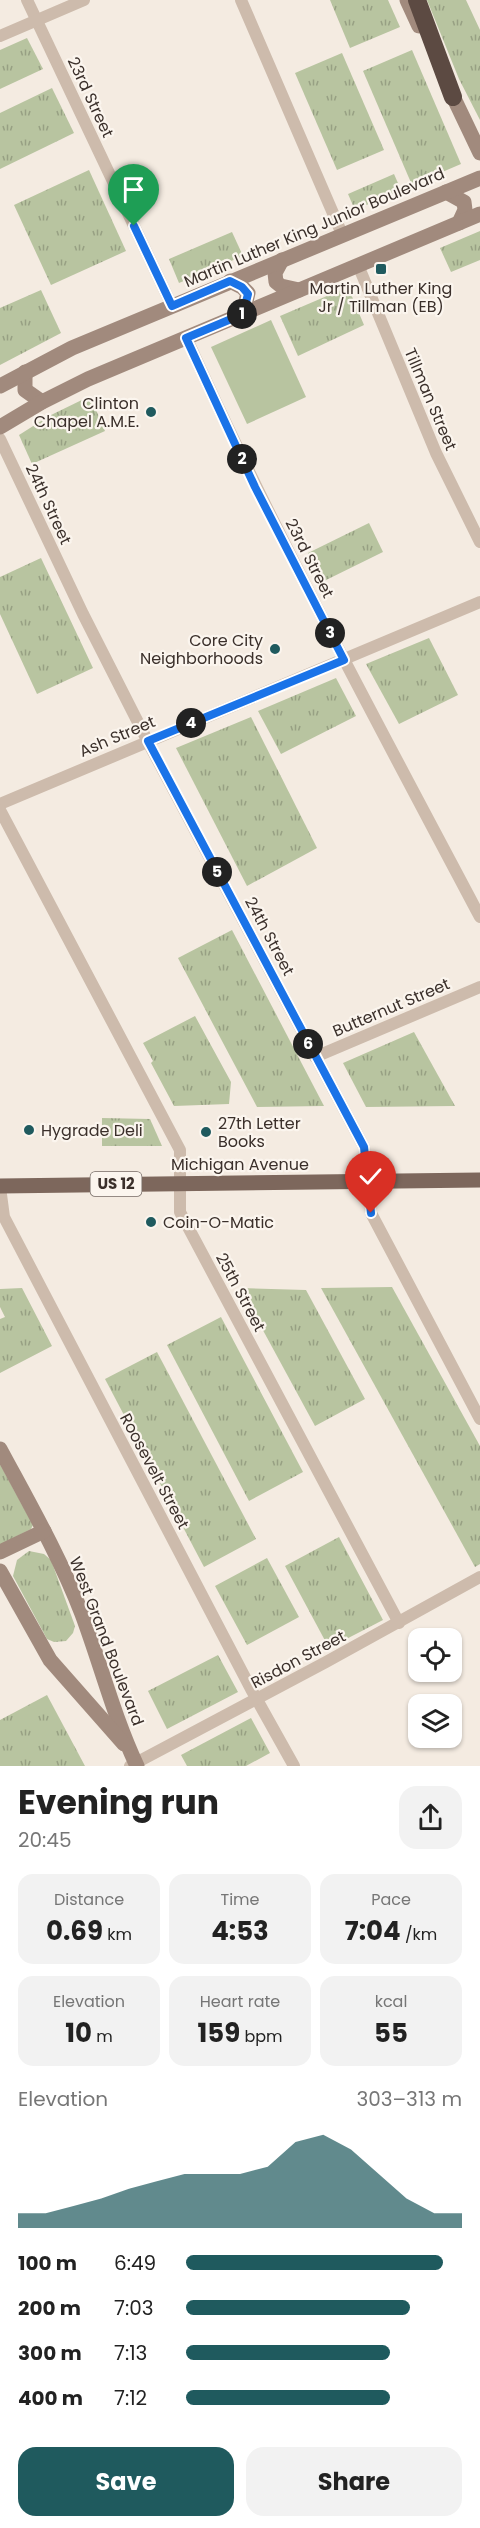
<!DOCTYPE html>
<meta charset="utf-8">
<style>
:root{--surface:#fff;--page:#f2f2f2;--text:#222;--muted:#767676;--accent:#1f5a5e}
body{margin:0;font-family:Poppins,sans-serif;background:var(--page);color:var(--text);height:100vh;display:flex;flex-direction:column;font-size:22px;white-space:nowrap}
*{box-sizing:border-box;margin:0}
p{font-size:20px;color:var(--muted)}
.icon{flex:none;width:33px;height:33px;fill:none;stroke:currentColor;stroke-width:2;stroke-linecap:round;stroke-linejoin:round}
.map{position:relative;height:1766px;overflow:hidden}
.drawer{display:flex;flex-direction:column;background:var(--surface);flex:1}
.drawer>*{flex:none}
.buttons{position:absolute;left:408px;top:1628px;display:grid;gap:12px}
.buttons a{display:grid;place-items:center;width:54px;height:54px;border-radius:12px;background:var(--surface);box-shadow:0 2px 4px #0004;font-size:30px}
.pin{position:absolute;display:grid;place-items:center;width:51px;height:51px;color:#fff;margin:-62px -26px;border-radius:50% 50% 50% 0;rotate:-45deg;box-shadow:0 0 6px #0007}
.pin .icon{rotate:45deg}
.km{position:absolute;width:30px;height:30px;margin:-15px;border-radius:50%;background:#222;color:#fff;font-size:16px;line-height:30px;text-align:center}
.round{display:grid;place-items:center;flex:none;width:63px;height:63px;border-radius:18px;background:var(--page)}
.head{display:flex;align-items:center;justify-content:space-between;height:102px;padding:0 18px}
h1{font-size:33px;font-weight:700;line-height:45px}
.figures{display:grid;grid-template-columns:repeat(3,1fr);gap:9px;height:102px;padding:6px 18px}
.figures div{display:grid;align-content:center;border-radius:15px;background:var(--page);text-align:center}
.figures b{font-size:26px;font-weight:700}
.figures small{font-size:16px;font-weight:400}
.figures p{font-size:16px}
.chart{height:168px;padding:12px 18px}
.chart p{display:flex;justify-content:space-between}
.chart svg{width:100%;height:108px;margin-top:6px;fill:var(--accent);opacity:.7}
.cta{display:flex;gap:12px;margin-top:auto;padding:12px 18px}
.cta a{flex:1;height:69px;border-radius:18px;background:var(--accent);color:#fff;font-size:24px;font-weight:700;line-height:69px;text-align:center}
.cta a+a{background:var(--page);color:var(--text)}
ul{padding:0 18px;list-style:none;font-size:20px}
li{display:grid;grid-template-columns:96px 72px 1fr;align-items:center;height:45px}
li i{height:15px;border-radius:8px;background:var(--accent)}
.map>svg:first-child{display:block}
</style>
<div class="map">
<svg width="480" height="1766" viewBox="0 0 480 1766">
<defs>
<pattern id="grass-tufts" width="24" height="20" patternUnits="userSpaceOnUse" patternTransform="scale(1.5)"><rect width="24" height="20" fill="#b8c4a0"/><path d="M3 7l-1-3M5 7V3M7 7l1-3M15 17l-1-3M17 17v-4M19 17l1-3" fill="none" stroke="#97a083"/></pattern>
</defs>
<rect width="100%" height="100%" fill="#f4ebe1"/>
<g fill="url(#grass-tufts)">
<path d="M330,0H388L400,27L350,48Z"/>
<path d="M427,0H466L480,30V120L459,79Z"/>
<path d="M27,38L43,69L0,89V50Z"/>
<path d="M412,50L461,164L412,185L363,71Z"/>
<path d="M342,53L384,150L337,170L295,73Z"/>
<path d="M52,88L74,133L0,169V113Z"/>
<path d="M89,170L126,251L51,285L14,205Z"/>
<path d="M394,174L401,190L355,210L348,194Z"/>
<path d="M480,231V260L451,272L440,248Z"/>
<path d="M232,232L243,256L179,283L169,259Z"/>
<path d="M348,287L364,325L298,356L280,316Z"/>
<path d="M41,290L61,333L0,365V308Z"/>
<path d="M90,396L105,431L32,464L19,435L49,416Z"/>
<path d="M369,523L383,552L322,582L308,553Z"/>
<path d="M41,558L93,668L37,694L0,614V577Z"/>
<path d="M429,638L458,695L399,724L366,664Z"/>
<path d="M336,678L356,716L281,754L258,711Z"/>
<path d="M251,717L317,848L247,886L176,748Z"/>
<path d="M232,930L324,1106L257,1107L178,958Z"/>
<path d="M195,1016L231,1082L229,1104L174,1106L151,1063L153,1061L143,1043Z"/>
<path d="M414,1032L455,1106L366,1107L343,1063Z"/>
<path d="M102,1118L150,1119L162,1146H102Z"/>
<path d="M392,1287L480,1446V1564L475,1567L321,1288Z"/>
<path d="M22,1288L52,1346L0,1373V1319L5,1317L0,1307V1289Z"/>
<path d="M240,1288L306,1290L365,1399L315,1426Z"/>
<path d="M221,1317L303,1472L249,1501L167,1345Z"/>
<path d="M157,1352L256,1539L204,1567L105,1379Z"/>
<path d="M0,1464L33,1525L31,1529L0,1545Z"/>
<path d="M339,1537L383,1620L329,1648L285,1566Z"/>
<path d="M29,1551L44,1554L51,1560L75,1626L73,1633L66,1641L54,1642L47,1639L13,1576L17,1560Z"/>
<path d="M267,1558L299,1617L247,1645L215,1586Z"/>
<path d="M218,1655L238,1692L167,1729L148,1691Z"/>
<path d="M47,1695L85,1766H0V1720Z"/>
<path d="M251,1718L270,1753L246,1766H187L181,1755Z"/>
</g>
<path fill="#b8c4a0" d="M271,320L306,397L247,424L211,347Z"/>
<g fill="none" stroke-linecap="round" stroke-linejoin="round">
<g stroke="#cdbbac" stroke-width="12">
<path d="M27,0L172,306"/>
<path d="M241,0L342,234"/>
<path d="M0,36L84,0"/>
<path d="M358,265L436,453L480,542"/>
<path d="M186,337C275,535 379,726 480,917"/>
<path d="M0,439L83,614L148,742L364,1147L371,1213L480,1419"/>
<path d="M0,804L480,602"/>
<path d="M0,810L180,1150V1212L399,1623"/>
<path d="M315,1057L480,987"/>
<path d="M0,1187L4,1217L251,1689L294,1766"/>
<path d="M130,1766L326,1662L480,1577"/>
</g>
<g stroke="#a18a7d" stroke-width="15">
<path d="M407,0L419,26"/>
<path d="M449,88L480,153"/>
<path d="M446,192L464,202L465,210L459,223"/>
<path d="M282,260L275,273L276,282L281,286L299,290"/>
<path d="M230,281L242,287L248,293L243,314"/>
<path d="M25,372V390L42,402"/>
<path d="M0,386L72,348L480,178"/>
<path d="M0,427L42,402L88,379L480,214"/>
<path d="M0,1449C29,1503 60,1557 82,1614C101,1665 114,1717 137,1766"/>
<path d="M0,1552L44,1531"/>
<path d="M0,1571L50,1660L124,1744"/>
</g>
<path stroke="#7d675c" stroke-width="15" d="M0,1186L480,1180"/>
<path stroke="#5c4a42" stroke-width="18" d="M417,0L453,97"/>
</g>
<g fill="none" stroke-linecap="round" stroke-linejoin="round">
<defs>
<path id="route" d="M134,226L172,306L230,281L242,287L248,294L243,314L186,338L255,487L344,660L148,741L364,1147L371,1213"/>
</defs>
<use href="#route" stroke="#fff" stroke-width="12"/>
<use href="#route" stroke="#1a73e8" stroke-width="8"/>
</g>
<g fill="#1f5a5e" stroke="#fbf5ee" stroke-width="2">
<rect x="375" y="263" width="12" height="12" rx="3"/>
<circle cx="151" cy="412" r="6"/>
<circle cx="275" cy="649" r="6"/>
<circle cx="29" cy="1130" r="6"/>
<circle cx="206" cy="1132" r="6"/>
<circle cx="151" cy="1222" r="6"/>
</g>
<g text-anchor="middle" stroke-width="4.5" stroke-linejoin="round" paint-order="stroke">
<rect fill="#fbf5ee" stroke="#756b66" stroke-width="1.5" x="90.5" y="1172" width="51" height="24" rx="4.5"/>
<g font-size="15" font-weight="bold" fill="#3b302b">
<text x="116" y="1189">US 12</text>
</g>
<g font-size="16" fill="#3b302b" stroke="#fbf5ee">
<text transform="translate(91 97) rotate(65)" y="6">23rd Street</text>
<text transform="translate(314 227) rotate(-23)" y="6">Martin Luther King Junior Boulevard</text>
<text transform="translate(431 399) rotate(67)" y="6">Tillman Street</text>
<text transform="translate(49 504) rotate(65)" y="6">24th Street</text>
<text transform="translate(310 558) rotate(63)" y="6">23rd Street</text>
<text transform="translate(117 736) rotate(-23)" y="6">Ash Street</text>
<text transform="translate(270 936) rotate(62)" y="6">24th Street</text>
<text transform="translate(391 1007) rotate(-23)" y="6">Butternut Street</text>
<text x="240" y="1170">Michigan Avenue</text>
<text transform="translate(241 1292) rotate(62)" y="6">25th Street</text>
<text transform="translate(155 1471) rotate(62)" y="6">Roosevelt Street</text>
<text transform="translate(107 1641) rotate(69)" y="6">West Grand Boulevard</text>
<text transform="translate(298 1659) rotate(-28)" y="6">Risdon Street</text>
</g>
<g font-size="16" fill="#3b302b" stroke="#fbf5ee" text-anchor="start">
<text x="381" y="294" text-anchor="middle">Martin Luther King<tspan x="381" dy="18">Jr / Tillman (EB)</tspan></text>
<text x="139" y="409" text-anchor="end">Clinton<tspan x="139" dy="18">Chapel A.M.E.</tspan></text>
<text x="263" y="646" text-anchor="end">Core City<tspan x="263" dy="18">Neighborhoods</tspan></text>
<text x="218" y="1129">27th Letter<tspan x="218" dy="18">Books</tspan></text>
<text x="41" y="1136">Hygrade Deli</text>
<text x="163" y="1228">Coin-O-Matic</text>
</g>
</g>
</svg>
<div class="buttons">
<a><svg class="icon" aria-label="locate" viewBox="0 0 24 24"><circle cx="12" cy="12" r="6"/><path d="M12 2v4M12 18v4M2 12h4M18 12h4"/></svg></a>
<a><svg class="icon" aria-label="layers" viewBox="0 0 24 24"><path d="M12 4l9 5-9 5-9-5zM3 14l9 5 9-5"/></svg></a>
</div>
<div class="pin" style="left:134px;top:226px;background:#1e9e55"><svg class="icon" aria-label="arrive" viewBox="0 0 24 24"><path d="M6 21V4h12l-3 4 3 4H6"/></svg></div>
<div class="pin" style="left:371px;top:1213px;background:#d93025"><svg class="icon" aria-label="check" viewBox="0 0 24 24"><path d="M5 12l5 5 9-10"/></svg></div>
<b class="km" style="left:242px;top:314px">1</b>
<b class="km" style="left:242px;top:459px">2</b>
<b class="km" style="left:330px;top:633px">3</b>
<b class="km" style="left:191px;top:723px">4</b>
<b class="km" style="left:217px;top:872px">5</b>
<b class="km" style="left:308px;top:1044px">6</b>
</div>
<section class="drawer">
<div class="head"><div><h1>Evening run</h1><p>20:45</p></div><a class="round"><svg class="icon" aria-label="share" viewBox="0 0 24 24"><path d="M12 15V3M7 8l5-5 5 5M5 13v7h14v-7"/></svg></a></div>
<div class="figures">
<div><p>Distance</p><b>0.69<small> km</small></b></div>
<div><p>Time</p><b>4:53</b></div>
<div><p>Pace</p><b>7:04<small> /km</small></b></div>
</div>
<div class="figures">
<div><p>Elevation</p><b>10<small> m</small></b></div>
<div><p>Heart rate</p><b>159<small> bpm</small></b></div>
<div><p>kcal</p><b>55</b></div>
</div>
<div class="chart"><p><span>Elevation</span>303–313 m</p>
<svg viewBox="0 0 160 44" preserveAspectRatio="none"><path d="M0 44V38L10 38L20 35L30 32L40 28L50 25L60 22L70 22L80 22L90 19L100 9L110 6L120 12L130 22L140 32L150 38L160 38V44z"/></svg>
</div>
<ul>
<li><b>100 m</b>6:49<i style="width:93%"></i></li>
<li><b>200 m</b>7:03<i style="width:81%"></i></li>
<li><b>300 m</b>7:13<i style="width:74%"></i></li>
<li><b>400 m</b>7:12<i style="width:74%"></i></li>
</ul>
<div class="cta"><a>Save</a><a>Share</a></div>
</section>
